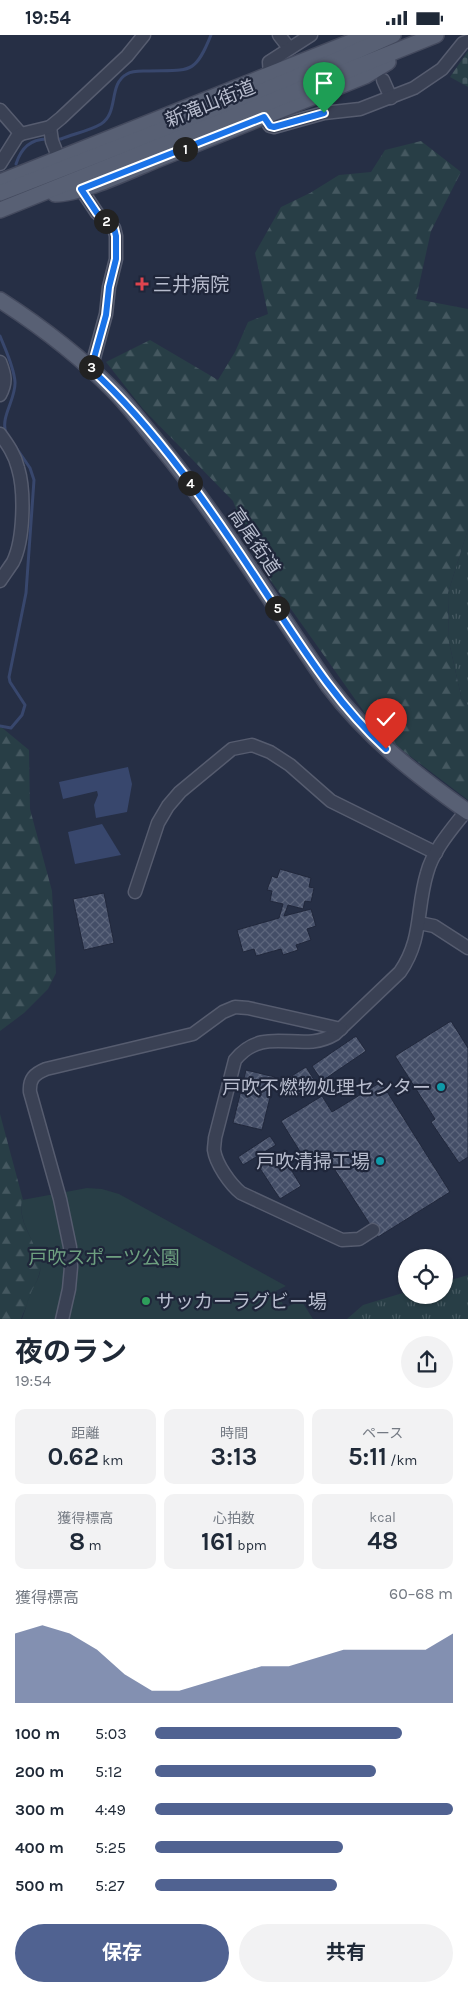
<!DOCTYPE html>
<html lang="ja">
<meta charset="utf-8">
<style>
:root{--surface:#fff;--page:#f2f2f3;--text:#1f2937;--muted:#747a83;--accent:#506291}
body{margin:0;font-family:Karla,"Noto Sans JP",sans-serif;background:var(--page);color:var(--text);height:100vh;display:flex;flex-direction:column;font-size:19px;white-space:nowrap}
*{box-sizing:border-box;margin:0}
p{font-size:16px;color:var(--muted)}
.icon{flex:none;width:28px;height:28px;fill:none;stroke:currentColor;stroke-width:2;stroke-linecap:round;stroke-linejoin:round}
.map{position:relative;height:1284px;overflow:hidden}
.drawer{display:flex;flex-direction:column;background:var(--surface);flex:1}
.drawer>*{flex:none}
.buttons{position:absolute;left:398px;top:1214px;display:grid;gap:10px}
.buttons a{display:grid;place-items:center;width:55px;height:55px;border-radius:50%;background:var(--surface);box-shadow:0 1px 4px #0004;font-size:25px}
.pin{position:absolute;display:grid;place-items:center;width:42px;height:42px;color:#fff;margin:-51px -21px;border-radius:50% 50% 50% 0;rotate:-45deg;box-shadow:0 0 5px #0007}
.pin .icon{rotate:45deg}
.km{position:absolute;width:25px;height:25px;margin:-12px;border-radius:50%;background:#222;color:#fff;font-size:14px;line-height:25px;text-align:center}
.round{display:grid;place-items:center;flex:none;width:52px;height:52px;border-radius:26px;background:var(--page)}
.summary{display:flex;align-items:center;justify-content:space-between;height:85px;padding:0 15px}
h1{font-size:28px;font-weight:700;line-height:38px}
.stats{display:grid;grid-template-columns:repeat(3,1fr);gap:8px;height:85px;padding:5px 15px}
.stats div{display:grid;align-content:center;border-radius:10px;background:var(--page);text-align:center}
.stats b{font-size:25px;font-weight:700}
.stats small{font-size:14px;font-weight:400}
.stats p{font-size:14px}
.chart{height:140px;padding:10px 15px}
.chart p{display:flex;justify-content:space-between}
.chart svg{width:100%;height:90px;margin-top:5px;fill:var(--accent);opacity:.7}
.action{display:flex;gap:10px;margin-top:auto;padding:10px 15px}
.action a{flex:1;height:58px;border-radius:30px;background:var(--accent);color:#fff;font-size:20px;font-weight:700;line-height:58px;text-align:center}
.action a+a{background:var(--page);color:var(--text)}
ul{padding:0 15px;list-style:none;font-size:16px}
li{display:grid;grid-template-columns:80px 60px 1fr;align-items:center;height:38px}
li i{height:12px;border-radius:6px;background:var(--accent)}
.status{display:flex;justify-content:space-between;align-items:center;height:35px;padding:0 25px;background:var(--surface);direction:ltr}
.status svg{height:14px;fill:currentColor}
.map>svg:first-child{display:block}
</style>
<div class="status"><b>19:54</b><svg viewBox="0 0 49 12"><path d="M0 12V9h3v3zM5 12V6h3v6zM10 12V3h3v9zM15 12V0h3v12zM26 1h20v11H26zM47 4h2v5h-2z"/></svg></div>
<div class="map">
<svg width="468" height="1285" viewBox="0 0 468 1285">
<defs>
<pattern id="grass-tufts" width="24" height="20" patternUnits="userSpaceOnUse" patternTransform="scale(1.25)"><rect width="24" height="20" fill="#283e46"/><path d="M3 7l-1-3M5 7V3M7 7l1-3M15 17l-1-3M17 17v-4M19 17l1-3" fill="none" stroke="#455860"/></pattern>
<pattern id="forest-firs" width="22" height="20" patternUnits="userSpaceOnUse" patternTransform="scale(1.25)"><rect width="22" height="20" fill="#283e46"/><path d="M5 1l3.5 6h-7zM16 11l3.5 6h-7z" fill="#455860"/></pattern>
<pattern id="cemetery-stones" width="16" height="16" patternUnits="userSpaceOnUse" patternTransform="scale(1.25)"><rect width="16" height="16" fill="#283e46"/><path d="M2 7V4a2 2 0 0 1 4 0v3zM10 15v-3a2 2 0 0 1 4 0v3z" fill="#455860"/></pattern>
<pattern id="building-cross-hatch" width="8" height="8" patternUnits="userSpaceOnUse" patternTransform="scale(1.25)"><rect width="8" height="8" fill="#444e67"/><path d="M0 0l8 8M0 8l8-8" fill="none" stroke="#5d667c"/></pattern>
</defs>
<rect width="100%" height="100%" fill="#262f45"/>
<g fill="url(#grass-tufts)">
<path d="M468,494V671L461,661L449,607L448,558Z"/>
<path d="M468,1240V1284H347L363,1270L406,1257V1260H444V1247Z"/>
</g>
<g fill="url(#forest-firs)">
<path d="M421,106L461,137L431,196L416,264L468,274V494L448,558L449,607L461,661L468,671V765L398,712L367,681L254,522L233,466L143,374L106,327L150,305L218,345L235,317L248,287L268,279L255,218L281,172L310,158L339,140L371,137L385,115Z"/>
<path d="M0,691L29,715L30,774L52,856L56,938L48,954L24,978L0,996Z"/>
<path d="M0,1079L23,1165C15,1186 39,1210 41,1228C42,1239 26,1272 21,1284H0Z"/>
</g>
<path fill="url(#cemetery-stones)" d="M468,16V52L450,42Z"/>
<path fill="#283e46" d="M87,1153L102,1154L119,1159L286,1251L276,1256L285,1273L301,1265L313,1284H22C25,1276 27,1267 31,1258C35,1248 42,1240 40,1229C38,1209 17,1188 22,1165Z"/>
<g fill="#38476d">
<path d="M128,732L132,749L127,777L96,783L94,770L98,760L97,756L63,764L59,747Z"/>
<path d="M102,789L121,820L75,829L68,797Z"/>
</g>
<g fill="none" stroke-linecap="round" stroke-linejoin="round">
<g stroke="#38476d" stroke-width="3">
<path d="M56,104H61C73,99 89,96 101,89C119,78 108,49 127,39C133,35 142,36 149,36C190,35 195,40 211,0"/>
<path d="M16,129C21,113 31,103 49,104"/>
<path d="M0,301C6,316 14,332 15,347C16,364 0,382 6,398"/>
<path d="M0,691L11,693L22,680L25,670L10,647L9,642L26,558L34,445L30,433L15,411"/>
</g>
</g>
<g fill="url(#building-cross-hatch)" stroke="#21283c">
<path d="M280,834L311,843L309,852L314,853L311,867L305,866L303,874L288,870L284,881L311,874L316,891L307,894L311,905L296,910L298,915L283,920L281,914L256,921L254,914L243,917L237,895L279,883L283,869L270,866L272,856L267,855L272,841L277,843Z"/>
<path d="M104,858L114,908L84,915L73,864Z"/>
<path d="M451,986L468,1013V1122L459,1128L431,1087L435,1084L395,1021Z"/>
<path d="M356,1001L366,1016L322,1046L312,1031Z"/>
<path d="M306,1032L316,1048L295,1061L285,1045Z"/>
<path d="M246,1035L275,1042L262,1095L233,1088Z"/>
<path d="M381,1047L450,1157L378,1202L326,1121L309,1131L281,1086L322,1061L332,1077Z"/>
<path d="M270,1101L276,1110L243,1130L238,1122Z"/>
<path d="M281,1118L301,1151L280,1164L259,1132Z"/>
</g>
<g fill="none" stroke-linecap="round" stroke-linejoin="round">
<defs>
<g id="minor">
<path d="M279,0L289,13"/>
<path d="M270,40L269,27L311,0"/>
<path d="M383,45L391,63"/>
<path d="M0,75L21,99"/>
<path d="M264,82L270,91L274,92L324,78L360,74L414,53L442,34L463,8L468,6"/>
<path d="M50,92L52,106L59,124"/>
<path d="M0,129L17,102L21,99L50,92L61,83L127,21L144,0"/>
<path d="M81,154L97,178L114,193L116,201V224L109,252L106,279L91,334"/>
<path d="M0,327C5,340 7,347 0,360"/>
<path d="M0,399C8,410 15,420 18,433C25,456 24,505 13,527C9,533 4,540 0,546"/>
<path d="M135,857L158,788L168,771L180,757L232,714L252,710L270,717L290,730L331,766L436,818"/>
<path d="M419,888L434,891L468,913"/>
<path d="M373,1195L359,1204L342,1205L241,1158C230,1149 216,1129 214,1115C214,1111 215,1106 215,1103L235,1025C265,988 301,1020 335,999L400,937C423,904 416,874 427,838C433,815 452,794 466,776"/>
<path d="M62,1285L69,1254L71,1232L70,1212L60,1164L30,1057C29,1044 34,1039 46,1034L193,999L223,977L235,972L248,973L341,994"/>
</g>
<g id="major">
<path d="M0,147L361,3L374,2"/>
<path d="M0,158L265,55L328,29L393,0"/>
<path d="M55,159C81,159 129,136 156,125C225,97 295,69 365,41L388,27"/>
<path d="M0,175L436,0"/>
<path d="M0,265C42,292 81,322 116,358C132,375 147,395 162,413C223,488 273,570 328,650C367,702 416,740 468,777"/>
</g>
</defs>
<use href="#minor" stroke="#565c6f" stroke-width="15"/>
<use href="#major" stroke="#444a5e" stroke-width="18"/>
<use href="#minor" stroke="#3a4154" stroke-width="12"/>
<use href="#major" stroke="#586074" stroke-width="15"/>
</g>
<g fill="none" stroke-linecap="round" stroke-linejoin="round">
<defs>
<path id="route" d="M324,78L274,92L270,91L264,82L81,154L97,178L114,193L116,201V224L109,252L106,280L91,334C156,394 213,477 262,552C300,609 335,667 386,714"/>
</defs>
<use href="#route" stroke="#fff" stroke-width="10"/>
<use href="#route" stroke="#1a73e8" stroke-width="6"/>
</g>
<path fill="#e0444e" stroke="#1f263a" stroke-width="2" d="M139.5 241.5h5v5h5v5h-5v5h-5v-5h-5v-5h5z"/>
<g fill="#0f9aa8" stroke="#1f263a" stroke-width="2">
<circle cx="441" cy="1052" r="5"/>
<circle cx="380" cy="1126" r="5"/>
</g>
<circle fill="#2e9e5b" stroke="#1f263a" stroke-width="2" cx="146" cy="1266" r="5"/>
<g text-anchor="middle" stroke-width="4.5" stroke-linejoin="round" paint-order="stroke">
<g font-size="19" fill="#b8bdce" stroke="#1f263a">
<text transform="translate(210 68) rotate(-22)" y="7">新滝山街道</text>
<text transform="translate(255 506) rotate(56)" y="7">高尾街道</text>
</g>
<g font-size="19" fill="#b8bdce" stroke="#1f263a" text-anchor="start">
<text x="153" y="256">三井病院</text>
<text x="431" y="1059" text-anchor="end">戸吹不燃物処理センター</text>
<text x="370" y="1133" text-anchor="end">戸吹清掃工場</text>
<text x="156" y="1273">サッカーラグビー場</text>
</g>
<g font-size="19" fill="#6ea080" stroke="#1f263a">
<text x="104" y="1229">戸吹スポーツ公園</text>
</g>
</g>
</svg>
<div class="buttons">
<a><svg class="icon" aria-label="locate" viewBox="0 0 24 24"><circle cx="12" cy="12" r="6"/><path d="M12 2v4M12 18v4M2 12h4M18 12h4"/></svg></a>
</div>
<div class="pin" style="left:324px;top:78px;background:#1e9e55"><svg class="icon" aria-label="arrive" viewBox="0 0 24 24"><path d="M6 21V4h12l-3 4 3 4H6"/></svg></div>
<div class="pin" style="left:386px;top:714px;background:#d93025"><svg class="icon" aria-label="check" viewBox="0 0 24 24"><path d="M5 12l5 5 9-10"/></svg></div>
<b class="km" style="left:185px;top:114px">1</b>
<b class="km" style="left:106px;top:186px">2</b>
<b class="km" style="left:91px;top:332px">3</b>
<b class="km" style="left:190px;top:448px">4</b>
<b class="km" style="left:277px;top:573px">5</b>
</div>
<section class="drawer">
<div class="summary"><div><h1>夜のラン</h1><p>19:54</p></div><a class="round"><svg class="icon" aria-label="share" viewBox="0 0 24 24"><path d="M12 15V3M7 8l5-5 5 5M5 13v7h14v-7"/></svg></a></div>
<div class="stats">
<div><p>距離</p><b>0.62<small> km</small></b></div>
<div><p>時間</p><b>3:13</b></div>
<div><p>ペース</p><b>5:11<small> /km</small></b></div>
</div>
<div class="stats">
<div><p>獲得標高</p><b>8<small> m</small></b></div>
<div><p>心拍数</p><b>161<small> bpm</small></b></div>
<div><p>kcal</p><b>48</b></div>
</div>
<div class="chart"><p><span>獲得標高</span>60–68 m</p>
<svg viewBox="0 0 160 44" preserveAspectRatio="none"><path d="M0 44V10L10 6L20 10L30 18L40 30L50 38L60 38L70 34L80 30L90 26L100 26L110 22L120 18L130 18L140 18L150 18L160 10V44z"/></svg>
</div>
<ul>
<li><b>100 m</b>5:03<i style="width:83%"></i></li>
<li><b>200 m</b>5:12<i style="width:74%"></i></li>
<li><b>300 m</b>4:49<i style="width:100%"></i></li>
<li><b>400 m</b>5:25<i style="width:63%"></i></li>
<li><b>500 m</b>5:27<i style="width:61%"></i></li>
</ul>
<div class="action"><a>保存</a><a>共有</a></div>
</section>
